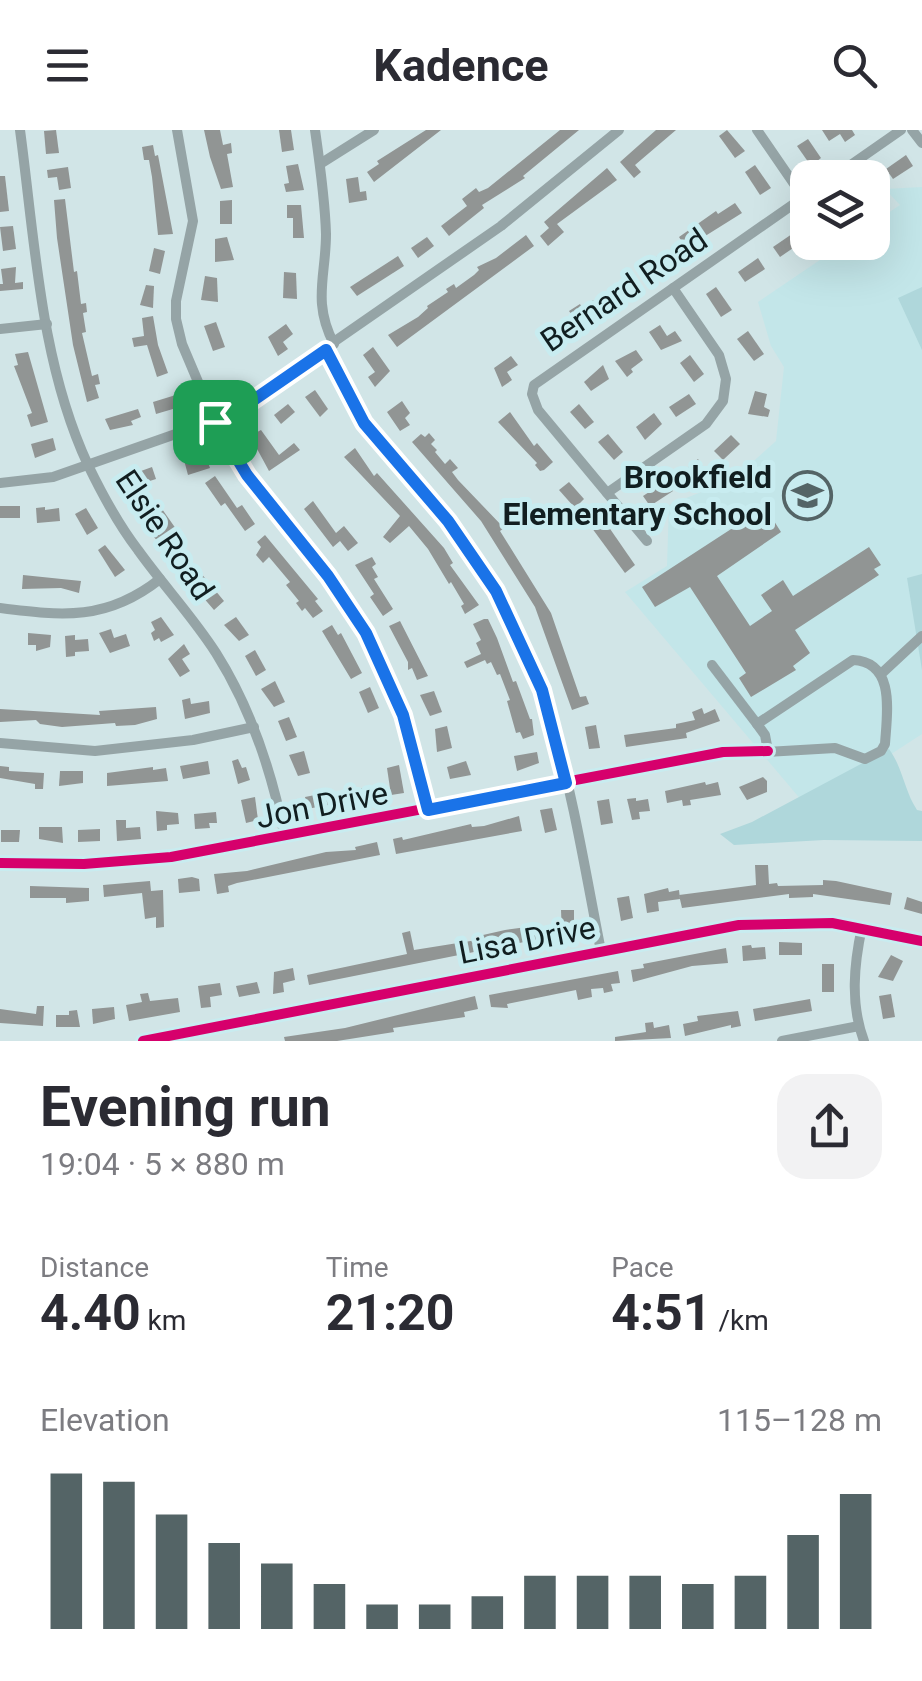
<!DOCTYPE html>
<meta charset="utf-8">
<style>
:root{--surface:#fff;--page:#f2f2f3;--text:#2b2b33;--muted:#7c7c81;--accent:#546466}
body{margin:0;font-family:Roboto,sans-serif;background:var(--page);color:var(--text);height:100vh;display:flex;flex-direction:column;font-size:38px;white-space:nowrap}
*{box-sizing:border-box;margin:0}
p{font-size:32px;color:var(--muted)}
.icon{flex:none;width:55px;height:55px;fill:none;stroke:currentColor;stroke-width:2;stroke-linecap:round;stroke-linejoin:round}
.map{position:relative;height:911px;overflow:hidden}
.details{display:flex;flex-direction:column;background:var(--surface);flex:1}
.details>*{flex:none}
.fabs{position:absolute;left:790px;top:30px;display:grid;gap:20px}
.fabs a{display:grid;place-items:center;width:100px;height:100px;border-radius:20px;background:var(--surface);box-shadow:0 10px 40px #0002;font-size:50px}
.pin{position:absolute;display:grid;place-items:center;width:85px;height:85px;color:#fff;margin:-42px;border-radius:20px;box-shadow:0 5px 15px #0006}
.round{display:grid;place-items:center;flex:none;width:105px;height:105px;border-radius:30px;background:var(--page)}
.overview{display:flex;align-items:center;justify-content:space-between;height:170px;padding:0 40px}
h1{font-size:55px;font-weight:700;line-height:75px}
.stats{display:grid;grid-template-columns:repeat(3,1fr);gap:15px;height:170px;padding:10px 40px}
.stats div{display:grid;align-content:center}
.stats b{font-size:50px;font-weight:700}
.stats small{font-size:28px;font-weight:400}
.stats p{font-size:28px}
.chart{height:280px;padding:20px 40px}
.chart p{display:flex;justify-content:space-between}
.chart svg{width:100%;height:180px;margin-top:10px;stroke:var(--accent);stroke-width:6}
header{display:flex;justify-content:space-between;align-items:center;height:130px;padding:0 40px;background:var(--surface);font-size:45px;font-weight:700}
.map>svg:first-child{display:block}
</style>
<header><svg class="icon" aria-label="menu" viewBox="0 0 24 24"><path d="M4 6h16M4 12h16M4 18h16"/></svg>Kadence<svg class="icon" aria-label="search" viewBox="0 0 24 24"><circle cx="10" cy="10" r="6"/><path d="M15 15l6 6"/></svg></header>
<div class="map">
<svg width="922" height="911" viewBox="0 0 922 911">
<rect width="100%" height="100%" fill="#d1e5e7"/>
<path fill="#c3e6e9" d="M922,57V604L808,678L625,462L667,436L669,375L716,356L727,355L776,311L784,237L771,216L758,172L845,113L872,112L873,93L900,75L885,59Z"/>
<g fill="#afd7db">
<path d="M922,157V220L898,168Z"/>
<path d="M922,444V540L907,448Z"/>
<path d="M889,619C903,638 904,660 917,680L922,681V711L824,710L734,715L720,704L752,692Z"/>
</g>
<g fill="#919594">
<path d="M56,0L59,23L46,24L44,1Z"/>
<path d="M204,0H220L223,15L231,13L232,23L227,24L233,57L221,59L210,27Z"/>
<path d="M279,0H291L294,20L282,22Z"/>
<path d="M426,0H441L374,52L367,42L379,34L377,31Z"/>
<path d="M560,0H579L523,46L525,48L482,75L484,78L449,106L441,96L467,76L462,69L476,58L479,62L488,58Z"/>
<path d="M656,0H676L635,35L641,42L634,48L620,32Z"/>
<path d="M727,0L745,21L735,28L719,6Z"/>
<path d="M822,0H852L855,5L845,12L840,4L829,11Z"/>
<path d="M808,9L821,28L811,36L797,16Z"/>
<path d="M153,15L155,26L158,25L173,104L158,105L152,47L149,30H144L142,17Z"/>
<path d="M906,25L913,36L893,49L886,39Z"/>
<path d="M298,34L304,60L286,62L284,54L289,53L286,36Z"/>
<path d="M755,35L771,58L760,65L745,42Z"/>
<path d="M68,37L71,58L59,60L57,47L48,48L47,40Z"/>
<path d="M607,38L617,50L557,94L564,102L548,116L540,106L549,98L544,92Z"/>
<path d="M0,46H5L9,81L0,82Z"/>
<path d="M358,47L360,62L366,61L367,70L349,73L346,49Z"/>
<path d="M65,69L74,142L77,141L81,174L86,173L87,182L83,183L86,202L82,203L92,246L98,244L100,254L95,255L99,268L87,272L73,215L57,108L54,70Z"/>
<path d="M232,70V94H220V71Z"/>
<path d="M735,73L742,83L686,118L679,107L716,81L718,84Z"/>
<path d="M287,75H301L304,108H293V88H287Z"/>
<path d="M13,96L16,119L3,121L0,97Z"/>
<path d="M792,104L799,114L780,127L773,117Z"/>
<path d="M526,105L534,116L397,217L388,205L418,187L428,178L427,176L448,162L446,159L454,154L456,158L474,145L479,140L477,137L496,128Z"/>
<path d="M227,107L234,130L215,132V109Z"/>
<path d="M427,107L434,116L418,128L411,118Z"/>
<path d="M154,118L165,121L160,144L149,141Z"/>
<path d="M664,122L671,132L648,148L641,137Z"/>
<path d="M398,126L404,136L357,166L350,157Z"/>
<path d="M758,128L765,139L745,152L738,142Z"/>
<path d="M16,137L15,153L23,152V159L0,161V154H3L1,139Z"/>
<path d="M284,142L296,143L297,169L283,168Z"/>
<path d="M205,146L217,148L218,172L201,170Z"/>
<path d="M628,146L635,156L616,169L609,159Z"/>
<path d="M146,155L154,156L153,178L140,175Z"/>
<path d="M716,157L732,180L721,187L706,164Z"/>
<path d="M593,170L600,180L578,194L569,181L580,174L582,178Z"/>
<path d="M153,186L158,215L168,243L157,247L147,215L134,217L132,208L144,206L142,188Z"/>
<path d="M216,192L225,217L213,221L204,196Z"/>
<path d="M286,194L293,204L283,212L288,219L278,226L268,207Z"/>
<path d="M558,194L565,204L546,217L539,207Z"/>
<path d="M660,195L667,206L675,201L682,211L661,220L649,202Z"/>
<path d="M748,201L764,224L754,231L737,209Z"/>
<path d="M373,217L390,241L375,257L368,247L375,242L363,225Z"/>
<path d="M636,220L643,230L631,239L633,242L627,247L615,231Z"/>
<path d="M28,222L48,292L31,297L27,285L32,283L14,236L18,235L15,224Z"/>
<path d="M690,225L704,244L694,252L680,233Z"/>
<path d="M511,226L518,235L507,242L512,250L502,257L494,238Z"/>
<path d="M603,235L609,249L591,261L584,252Z"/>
<path d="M315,260L328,279L320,287L305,267Z"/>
<path d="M755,261L767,264L764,277L770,280L768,287L748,284Z"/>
<path d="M179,264L183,276L156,284L153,272Z"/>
<path d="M689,264L696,274L676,287L669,277Z"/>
<path d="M402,271L410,283L405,288L410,295L400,301L387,282Z"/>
<path d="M288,274L295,282L281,294L274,285Z"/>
<path d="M579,274L594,292L585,299L570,282Z"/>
<path d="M138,279L141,287L131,291L133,295L110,300L105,289Z"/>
<path d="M510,282L534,316L537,313L553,332L544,340L540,341L535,335L537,333L498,292Z"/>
<path d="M654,283L662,294L645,310L636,297Z"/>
<path d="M261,300L279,325L294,313L300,320L269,341L250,306Z"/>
<path d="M429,303L435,310L431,314L437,320L435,322L445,334L450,329L458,338L452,342L458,350L504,398L500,401L551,483L580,567L586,566L589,574L572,580L535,477L481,391L412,312L421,304L425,307Z"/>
<path d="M608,304L623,322L614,330L598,312Z"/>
<path d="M731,305L740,314L723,330L714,321Z"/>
<path d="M53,308L56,320L35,328L31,314Z"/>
<path d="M355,318L374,346L377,343L444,418L453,433L450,435L479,475L465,484L461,476L464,474L451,452L449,454L428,419L409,396L390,413L383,407L400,386L344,327Z"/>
<path d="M206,327L210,338L188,345L184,330Z"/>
<path d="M698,329L706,342L687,354L680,344Z"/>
<path d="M152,337L156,349L134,356L130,345Z"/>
<path d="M215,346L237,378L242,375L255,394L245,401L225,373L221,376L205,353Z"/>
<path d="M666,351L673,361L650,376L643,366Z"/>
<path d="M569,352L584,369L575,378L559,360Z"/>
<path d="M150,370L158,382L162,379L181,406L177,409L180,418L224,471L214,480L189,451L165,414L162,416L142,394L148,390L140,376Z"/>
<path d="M313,371L336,403L344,396L358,413L348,421L340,411L333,417L304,379Z"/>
<rect x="0" y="376" width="20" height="12"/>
<path d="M45,377V380L59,378L60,391L37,393L36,378Z"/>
<path d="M765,377L781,402L717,446L750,496L772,481L761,465L783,450L793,466L869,417L881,435L874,439L879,445L795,500L810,523L793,536L796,540L751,567L739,548L746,543L690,457L655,477L642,457Z"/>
<path d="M86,378L98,398L87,405L75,384Z"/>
<path d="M597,380L635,435L625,443L586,390Z"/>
<path d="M265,405L318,469L315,471L323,481L313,488L305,478L302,481L296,473L299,471L286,455L290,452L269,427L263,433L256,425L261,417L257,412Z"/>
<path d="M105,415L125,440L115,447L98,420Z"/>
<path d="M372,427L376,434L372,437L378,447L374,449L393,479L383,486L370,467L374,464L355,435Z"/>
<path d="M23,445L81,451L79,463L61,458L22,459Z"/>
<path d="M161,487L174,505L161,512L159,508L154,511L151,503L155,500L151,492Z"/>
<path d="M236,487L249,505L239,511L224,495Z"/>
<path d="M484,489H488L497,508L513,552L516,551L530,589H532L534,605L523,609L520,602L516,603L507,571L510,570L500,544L497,545L491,532L487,534L485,530L467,538L464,532L481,524L476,513L481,510L473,494Z"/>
<path d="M400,491L428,546L417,550L412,538L408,540V532L389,496Z"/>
<path d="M332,495L338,505L341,503L362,543L351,549L322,501Z"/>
<path d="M111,499L114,508L126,504L130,516L110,523L99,503Z"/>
<path d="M28,503L51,505L50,517L36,521V515H28Z"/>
<path d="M75,505V510L88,509L89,521L75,522V526L66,527L65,506Z"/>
<path d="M184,514L190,524L182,529L190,541L180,547L168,529Z"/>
<path d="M255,520L266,540L256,546L245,526Z"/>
<path d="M275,551L285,572L274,577L261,559Z"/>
<path d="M370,557L379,578L368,583L359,562Z"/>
<path d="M434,561L442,582L430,586L420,565Z"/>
<path d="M190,568L191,574L209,571L210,583L185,589L182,570Z"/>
<path d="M156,577L157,589L135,595L116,596L115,593L62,597L40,594L36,590L0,592V579L100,585L99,581Z"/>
<path d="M702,578L704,584L715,579L720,591L686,603L687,608L626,617L624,605L676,598V594L695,590L692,582Z"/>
<path d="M289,587L297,607L286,611L278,591Z"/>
<path d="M596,595L600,618L589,619L585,597Z"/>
<path d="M447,596L452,618L437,622L435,599Z"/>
<path d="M304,621L310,643L298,646L289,625Z"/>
<path d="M537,622L539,633L517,641L514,626Z"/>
<path d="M238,629L242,638L246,637L250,650L238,654L232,631Z"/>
<path d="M208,631L210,644L183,649L180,636Z"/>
<path d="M466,631L471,645L450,649L447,637Z"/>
<path d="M399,635L404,663L391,665L387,638Z"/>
<path d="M0,636L9,637V641L44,643L43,659H35V654L0,648Z"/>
<path d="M153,637V640L166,638L168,651L107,656V643Z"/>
<path d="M60,641H83V653L59,656Z"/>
<path d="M763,647L767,651V662L747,670L739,657Z"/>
<path d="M705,652L706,655L718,652L721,665L690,670L691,675L683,676L682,670L667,673L665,661Z"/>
<path d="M370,657L372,669L345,673L343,661Z"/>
<path d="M325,663L328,675L307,679L305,667Z"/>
<path d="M255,667L258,690L246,693L241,670Z"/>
<path d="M636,668V671L648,669L650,681L639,682L640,689L632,690L627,669Z"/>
<path d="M609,669L613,693L601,695L597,671Z"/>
<path d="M552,678L557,700L545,703L540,680Z"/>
<path d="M156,681L178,683L179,694L167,695V700L157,701Z"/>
<path d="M216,682L217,693H209L210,698L195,699L194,684Z"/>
<path d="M519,686L522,701L396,724L393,709L402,707L403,710L471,694L472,697L484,696Z"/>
<path d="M116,690H126V698L140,697L141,709L117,711Z"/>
<path d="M39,697H62L63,713L39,709Z"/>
<path d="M100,699V711L78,712V700Z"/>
<path d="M1,700H20L19,712H1Z"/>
<path d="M377,712L380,725L237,753L228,756L229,762L217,764L214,744L247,741L326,722L356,720L355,717Z"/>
<path d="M755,735H768L769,754L777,753L778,756L823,755V750L836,751L892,763L890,775L813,764V767L789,768V764L682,778L679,765L756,755Z"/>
<path d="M192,747L199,749L200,761L179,763L178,749Z"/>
<path d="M150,751L151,761L163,760L164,797L156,798V787L145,789L142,763L104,767L103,755Z"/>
<path d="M30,756L89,758V771L66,773V768H30Z"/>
<path d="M668,758L669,762L679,760L680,769L658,772L659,781L647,783L644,764Z"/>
<path d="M629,766L633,788L621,791L617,768Z"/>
<path d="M907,767L922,772V784L904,779Z"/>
<path d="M561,780H574V804L562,805Z"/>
<path d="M542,795L544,808L499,817L498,814L474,819V822L309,855L307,845L407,824L402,803L410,801L414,820L483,809V805L505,800Z"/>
<path d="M779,812L802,813V825H779Z"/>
<path d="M751,815L752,818L765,817L766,829L743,831L742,816Z"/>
<path d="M726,818L728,833L692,836L633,852L631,840L644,838L643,834Z"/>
<path d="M891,825L903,831L893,851L878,847Z"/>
<rect x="822" y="834" width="12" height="28"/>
<path d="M293,838L295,850L283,853L284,862L273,864L274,842Z"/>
<path d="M618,841L620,853L611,854L613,861L604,863L603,858L591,859L592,867L578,870L576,860L507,874L508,878L491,877L489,865Z"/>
<path d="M257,852L260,863L239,867L236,856Z"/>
<path d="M220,853L222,865L210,867L211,877L201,878L198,856Z"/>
<path d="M148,863L150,871L178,868L180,882L129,891L126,875L142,872L140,864Z"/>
<path d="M891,864L895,887L883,889L879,866Z"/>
<path d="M475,866L478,879L464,882L465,887L393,898L394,902L337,911H285L284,907L345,898Z"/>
<path d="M810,869L812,881L755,891L753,879Z"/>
<path d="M37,876H44L43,896L0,893V879L36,884Z"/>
<path d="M114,877L115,889L93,894L92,879Z"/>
<path d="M77,880L80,897H56V885H69V881Z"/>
<path d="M738,881L741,896L731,898V895L685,906L683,894L698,891L697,886Z"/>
<path d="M653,892L654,898L669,895L671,908L615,911V907L646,902L645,893Z"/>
</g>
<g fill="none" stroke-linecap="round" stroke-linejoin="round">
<g stroke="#95a4a6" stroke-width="10">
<path d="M20,0C35,111 40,232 88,335C102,364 118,394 138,420C163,455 193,487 216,523C252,580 272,642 285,708"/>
<path d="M177,0L193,91L176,171V189L182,214L215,292L247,345L328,445L365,503L403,585L428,680"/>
<path d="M315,0C320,35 325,69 326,104C326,146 312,172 334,214"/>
<path d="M757,0L803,67"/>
<path d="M912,0L922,13"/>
<path d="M320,34L374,0"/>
<path d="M832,48L901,0"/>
<path d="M0,199L47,194"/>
<path d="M326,220C340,249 353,281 374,307C409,350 451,389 482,436C557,550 575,690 601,821"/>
<path d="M0,353L53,347L227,286L501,96L619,0"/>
<path d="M607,363L706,294L723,271L726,249L719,225L673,158"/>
<path d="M647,411L538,280L532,264L534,255L808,64"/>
<path d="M0,478C63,486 107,491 160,449"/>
<path d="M712,535L757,594"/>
<path d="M881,544L922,506"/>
<path d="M0,613L95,621L193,610L254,597"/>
<path d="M0,733L84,734L171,727L723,622L734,624L835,618L865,629L881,621L885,614C887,583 896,532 853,530L757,594L765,605L768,621"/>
<path d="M862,797C854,834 850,874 864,911"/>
<path d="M143,911L739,795L832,793L922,811"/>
<path d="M782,911L859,896"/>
</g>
<defs>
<g id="cycleway">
<path d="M0,733L84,734L171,727L723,622L768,621"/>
<path d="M143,911L739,795L832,793L922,811"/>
</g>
</defs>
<use href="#cycleway" stroke="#c8ecf0" stroke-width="16"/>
<use href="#cycleway" stroke="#d6006c" stroke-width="10"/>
</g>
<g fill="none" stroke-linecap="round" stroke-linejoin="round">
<defs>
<path id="route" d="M326,220L364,293L448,391L496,461L542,560L566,653L428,680L403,585L366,503L328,446L247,345L215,292L242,278Z"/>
</defs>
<use href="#route" stroke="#fff" stroke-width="20"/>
<use href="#route" stroke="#1a73e8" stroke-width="12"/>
</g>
<defs>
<symbol id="school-ring" viewBox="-11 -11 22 22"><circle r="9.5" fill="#c8ecf0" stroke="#546466" stroke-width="1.5"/><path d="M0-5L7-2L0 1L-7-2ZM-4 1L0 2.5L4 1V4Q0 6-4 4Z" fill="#546466"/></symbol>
</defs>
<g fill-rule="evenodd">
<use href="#school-ring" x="780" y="338" width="55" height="55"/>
</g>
<g text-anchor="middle" stroke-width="10" stroke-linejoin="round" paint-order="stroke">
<g font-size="32" fill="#111e20" stroke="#c8ecf0">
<text transform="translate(624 160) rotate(-34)" y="11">Bernard Road</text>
<text transform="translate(165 405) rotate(56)" y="11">Elsie Road</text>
<text transform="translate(322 675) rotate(-11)" y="11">Jon Drive</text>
<text transform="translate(527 810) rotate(-11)" y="11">Lisa Drive</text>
</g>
<g font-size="32" font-weight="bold" fill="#111e20" stroke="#c8ecf0" text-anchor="end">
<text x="772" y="358">Brookfield<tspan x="772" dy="37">Elementary School</tspan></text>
</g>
</g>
</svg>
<div class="fabs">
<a><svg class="icon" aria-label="layers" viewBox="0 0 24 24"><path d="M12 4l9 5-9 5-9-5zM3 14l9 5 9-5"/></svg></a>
</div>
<div class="pin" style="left:215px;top:292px;background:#1e9e55"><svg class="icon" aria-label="arrive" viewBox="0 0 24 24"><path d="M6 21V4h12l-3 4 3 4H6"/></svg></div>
</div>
<section class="details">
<div class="overview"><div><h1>Evening run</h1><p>19:04 · 5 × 880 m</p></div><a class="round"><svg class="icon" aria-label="share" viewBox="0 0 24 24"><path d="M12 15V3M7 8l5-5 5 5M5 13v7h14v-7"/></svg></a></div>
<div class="stats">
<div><p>Distance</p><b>4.40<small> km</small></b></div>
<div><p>Time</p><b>21:20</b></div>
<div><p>Pace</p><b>4:51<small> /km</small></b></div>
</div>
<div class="chart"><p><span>Elevation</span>115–128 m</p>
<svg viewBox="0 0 160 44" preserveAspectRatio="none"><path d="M5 44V6M15 44V8M25 44V16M35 44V23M45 44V28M55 44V33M65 44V38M75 44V38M85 44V36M95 44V31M105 44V31M115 44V31M125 44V33M135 44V31M145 44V21M155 44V11"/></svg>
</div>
</section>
